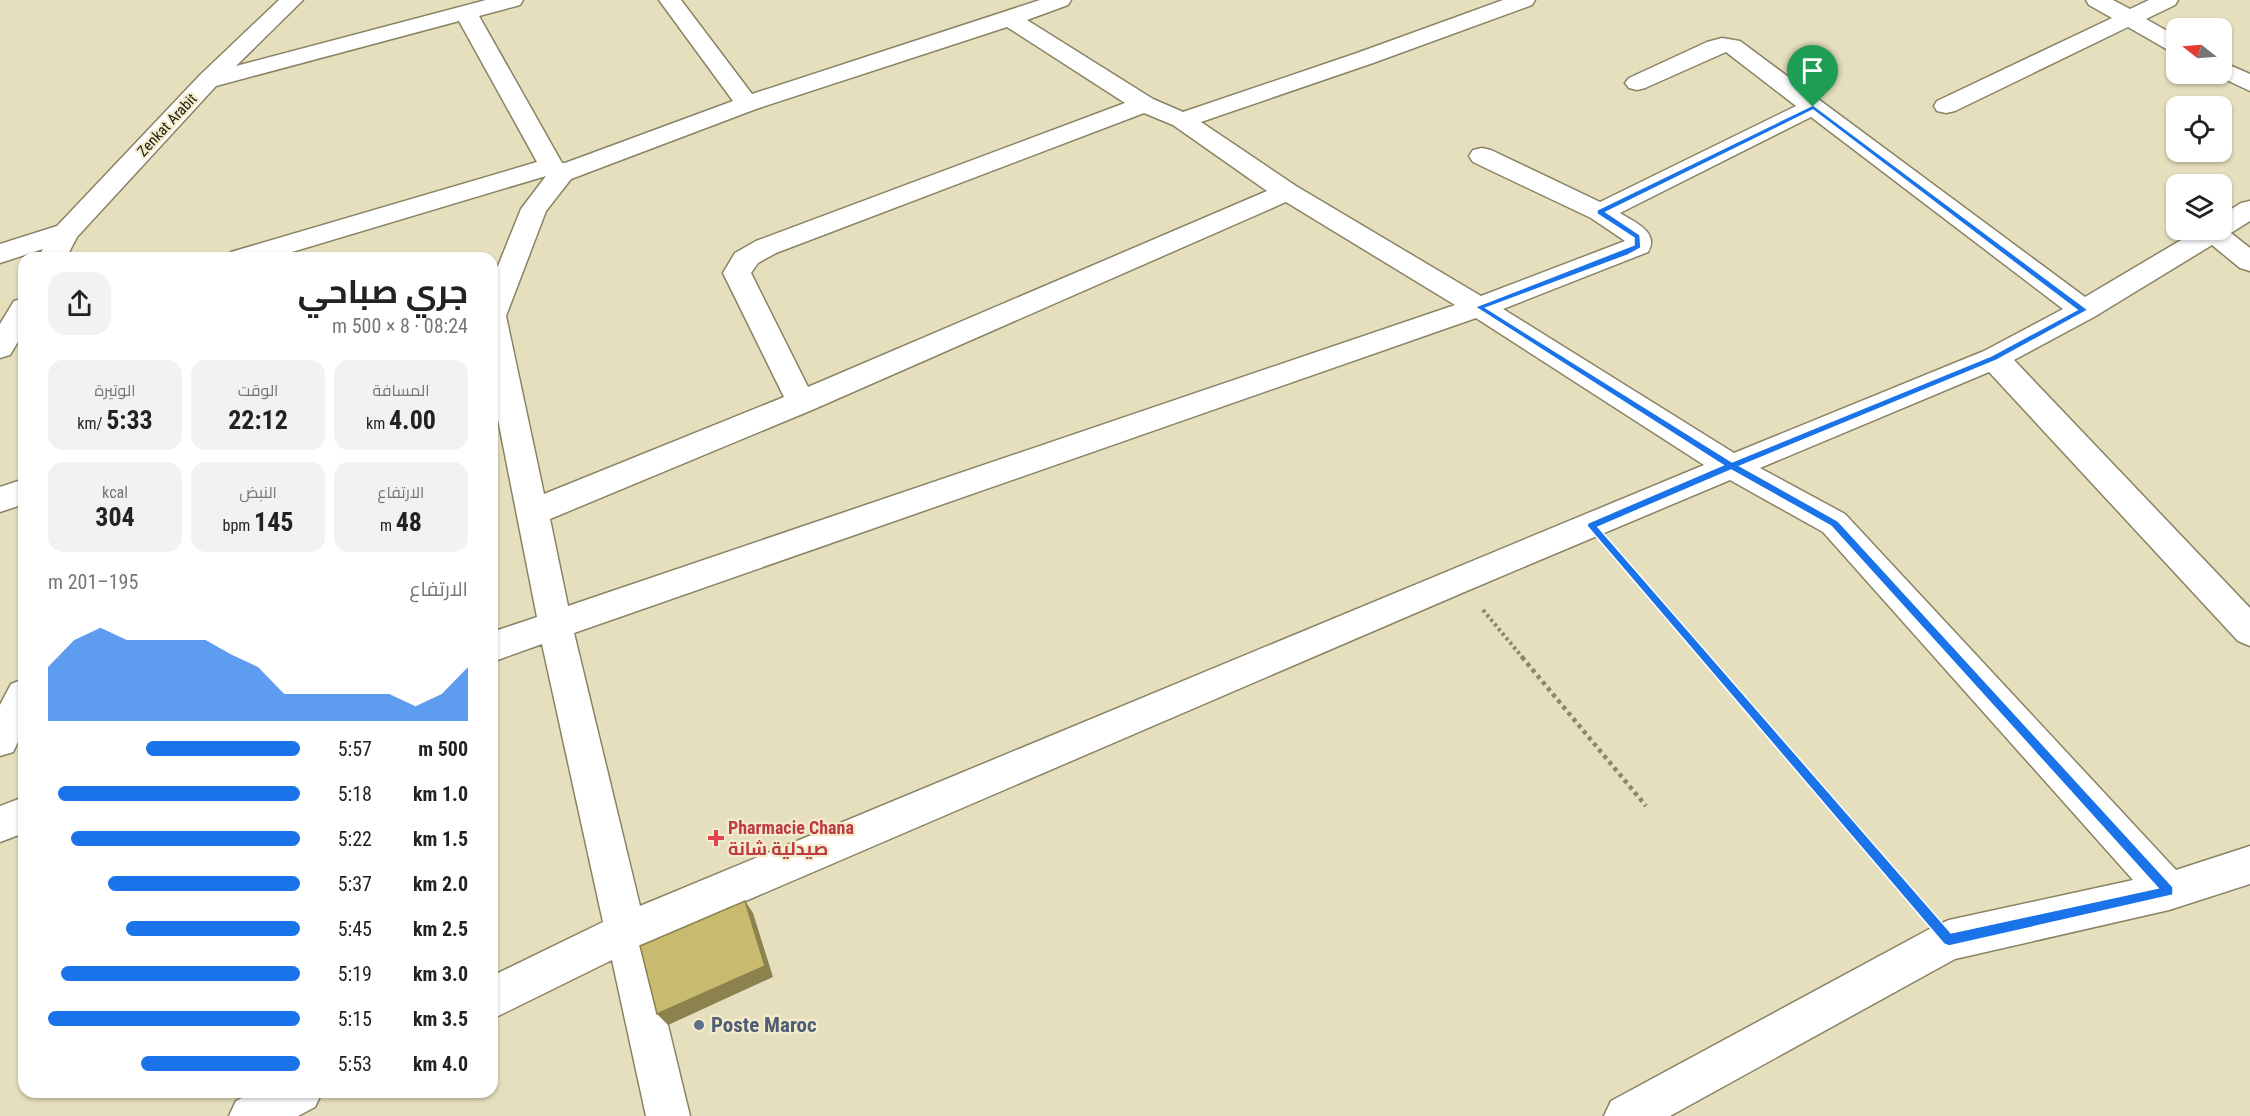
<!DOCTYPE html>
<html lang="ar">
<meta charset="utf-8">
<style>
:root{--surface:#fff;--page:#f2f2f2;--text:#222;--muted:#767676;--accent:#1a73e8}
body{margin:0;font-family:"Roboto Condensed",Cairo,sans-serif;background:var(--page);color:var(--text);direction:rtl;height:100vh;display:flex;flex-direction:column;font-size:22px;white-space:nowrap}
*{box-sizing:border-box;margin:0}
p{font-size:20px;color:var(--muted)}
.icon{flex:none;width:33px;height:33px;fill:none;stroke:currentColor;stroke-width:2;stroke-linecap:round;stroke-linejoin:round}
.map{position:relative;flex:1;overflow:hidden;direction:ltr}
.drawer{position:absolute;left:18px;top:252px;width:480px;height:846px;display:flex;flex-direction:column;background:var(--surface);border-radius:18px;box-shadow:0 2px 4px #0004;direction:rtl}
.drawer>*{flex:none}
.needle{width:39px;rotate:287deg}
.fabs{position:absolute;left:2166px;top:18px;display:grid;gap:12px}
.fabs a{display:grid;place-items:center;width:66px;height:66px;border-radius:12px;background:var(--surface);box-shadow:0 2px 4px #0004;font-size:30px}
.pin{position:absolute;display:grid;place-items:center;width:51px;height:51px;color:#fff;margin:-62px -26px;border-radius:50% 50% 50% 0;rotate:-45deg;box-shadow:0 0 6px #0007}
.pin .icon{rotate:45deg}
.round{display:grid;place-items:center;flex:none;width:63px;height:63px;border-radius:18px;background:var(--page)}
.headline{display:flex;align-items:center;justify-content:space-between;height:102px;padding:0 30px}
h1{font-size:33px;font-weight:700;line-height:45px}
.figures{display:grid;grid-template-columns:repeat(3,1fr);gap:9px;height:102px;padding:6px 30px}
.figures div{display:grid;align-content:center;border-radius:15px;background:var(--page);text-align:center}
.figures b{font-size:26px;font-weight:700}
.figures small{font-size:16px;font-weight:400}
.figures p{font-size:16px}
.chart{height:168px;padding:12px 30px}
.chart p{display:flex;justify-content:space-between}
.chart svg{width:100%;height:108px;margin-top:6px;fill:var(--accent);opacity:.7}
ul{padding:0 30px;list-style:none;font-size:20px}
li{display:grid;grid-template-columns:96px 72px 1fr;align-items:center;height:45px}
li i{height:15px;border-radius:8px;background:var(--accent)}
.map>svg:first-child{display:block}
</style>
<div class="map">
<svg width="2250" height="1116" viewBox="0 0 2250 1116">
<rect width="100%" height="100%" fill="#e5dfbe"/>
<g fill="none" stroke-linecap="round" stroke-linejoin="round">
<defs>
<g id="minor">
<path d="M279,0H303L236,66L486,0H523L520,5L479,16L562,163H565L733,101L659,0H681L752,94L1040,0H1071L1068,5L1027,20L1153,99L1183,112L1357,53L1503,0H1535L1532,5L1373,63L1201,122L1296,186L1481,296L1625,241L1591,218L1473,162L1469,156L1473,150L1482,148L1491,150L1600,202L1796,106L1726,52L1645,88L1637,90L1629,88L1625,83L1629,78L1707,42L1722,38L1740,41L2085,297L2198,230H2222V215L2241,203L2250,201V221L2231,233L2250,248V271L2240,268L2212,245L2094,317L2014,360L2250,608V646L2238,641L1989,372L1760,468L1845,514L2176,870L2250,846V884L2169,910L1955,959L1670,1116H1604L1611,1101L1935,926L1949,920L2133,880L1823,532L1730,480L1469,590L648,943L690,1116H646L612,960L492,1019V976L603,922L542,644L492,662V632L537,617L492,389V281L521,209L546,176L272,258H227L231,252L537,162L459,21L216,86L77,237L66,258H38L43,249L0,263V244L57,226L200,75ZM1007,27L1125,103L756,241L735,253L723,273L784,397L544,494L506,316L546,211L571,179L756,109ZM1144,113L1173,125L1267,191L808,387L751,273L758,263L776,253ZM1811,117L2063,309L1984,351L1734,453L1503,309L1648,252C1660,232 1634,222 1620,213ZM1286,202L1455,305L568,606L550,519L812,410ZM1476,318L1704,465L640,906L574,633Z"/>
<path d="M2086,0H2113L2130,9L2149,0H2178L2175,5L2146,19L2176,36V52L2168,50L2128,27L1955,111L1946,113L1937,111L1934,106L1937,101L2112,18L2089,5Z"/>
<path d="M2222,62L2250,74V91L2214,74H2222Z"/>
<path d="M24,298V332L10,355L0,358V324L14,301Z"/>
<path d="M24,479V504L0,512V487Z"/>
<path d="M24,679V730L13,752L0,756V705L11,684Z"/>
<path d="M24,797V833L0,842V806Z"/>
<path d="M253,1092H322L315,1107L298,1116H229L236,1101Z"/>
</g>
</defs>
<use href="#minor" stroke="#898364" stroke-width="3"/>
<g stroke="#8b876f" stroke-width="4" stroke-dasharray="3 3" stroke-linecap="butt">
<path d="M1615,554L1705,658"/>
<path d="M1483,610L1523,658"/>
</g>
<g stroke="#8b876f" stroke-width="4.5" stroke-dasharray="4 4" stroke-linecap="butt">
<path d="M1522,657L1646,806"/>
<path d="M1704,657L1920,907"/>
</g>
<use href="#minor" fill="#fff" fill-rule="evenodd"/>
</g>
<path fill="#8c824e" d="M745,901L753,913L773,977L668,1025L657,1014Z"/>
<path fill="#c8ba6f" stroke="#8c824e" stroke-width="1.5" d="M745,901L765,966L657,1014L640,946Z"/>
<path fill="#1a73e8" stroke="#fff" stroke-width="1.5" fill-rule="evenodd" d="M1813,105L2088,310L1997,360L1740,466L1838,521L2173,887V895L1949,946L1944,944L1587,526L1588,523L1723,465L1475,307L1634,245V238L1597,214V210ZM1813,110L2077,310L1991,356L1732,462L1486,308L1628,255L1641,248L1640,235L1606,212ZM1731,470L1831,526L2158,888L1951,933L1598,527Z"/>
<path fill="#e0444e" stroke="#f3eccb" stroke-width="2" d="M713 829h6v6h6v6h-6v6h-6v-6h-6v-6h6z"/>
<circle fill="#5c6f8a" stroke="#f3eccb" stroke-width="2" cx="699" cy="1025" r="6"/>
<g text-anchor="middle" stroke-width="4.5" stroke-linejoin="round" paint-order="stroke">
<g font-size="15" fill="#1d1a0e" stroke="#f3eccb">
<text transform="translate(167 125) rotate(-47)" y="5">Zenkat Arabit</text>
</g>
<g font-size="18" font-weight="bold" fill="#be3a42" stroke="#f3eccb" text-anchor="start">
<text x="728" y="834">Pharmacie Chana<tspan x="728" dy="21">صيدلية شانة</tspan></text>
</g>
<g font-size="21" font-weight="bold" fill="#4e5e75" stroke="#f3eccb" text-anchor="start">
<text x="711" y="1032">Poste Maroc</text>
</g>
</g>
</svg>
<div class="fabs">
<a><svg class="needle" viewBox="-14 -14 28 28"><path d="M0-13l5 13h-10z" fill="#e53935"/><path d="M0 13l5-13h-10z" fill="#767676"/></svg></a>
<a><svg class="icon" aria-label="locate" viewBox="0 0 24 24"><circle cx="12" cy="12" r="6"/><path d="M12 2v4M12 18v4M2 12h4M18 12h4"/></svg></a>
<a><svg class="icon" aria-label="layers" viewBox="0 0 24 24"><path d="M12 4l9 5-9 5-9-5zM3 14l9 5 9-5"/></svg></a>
</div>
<div class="pin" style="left:1813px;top:107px;background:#1e9e55"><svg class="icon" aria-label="arrive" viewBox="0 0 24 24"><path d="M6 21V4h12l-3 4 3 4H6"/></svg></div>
<section class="drawer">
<div class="headline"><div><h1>جري صباحي</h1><p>08:24 · 8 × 500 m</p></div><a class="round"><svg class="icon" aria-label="share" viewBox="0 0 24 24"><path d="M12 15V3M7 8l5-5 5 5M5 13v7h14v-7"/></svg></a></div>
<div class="figures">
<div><p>المسافة</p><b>4.00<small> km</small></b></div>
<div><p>الوقت</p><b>22:12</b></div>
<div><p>الوتيرة</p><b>5:33<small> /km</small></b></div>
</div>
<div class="figures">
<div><p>الارتفاع</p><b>48<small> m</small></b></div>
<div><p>النبض</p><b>145<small> bpm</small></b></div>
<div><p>kcal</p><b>304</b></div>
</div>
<div class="chart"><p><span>الارتفاع</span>195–201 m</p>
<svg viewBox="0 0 160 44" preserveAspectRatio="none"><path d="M0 44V22L10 11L20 6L30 11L40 11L50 11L60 11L70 17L80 22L90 33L100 33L110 33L120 33L130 33L140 38L150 33L160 22V44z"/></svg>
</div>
<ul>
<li><b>500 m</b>5:57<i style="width:61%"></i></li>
<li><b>1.0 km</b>5:18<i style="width:96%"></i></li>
<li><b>1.5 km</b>5:22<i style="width:91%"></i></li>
<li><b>2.0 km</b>5:37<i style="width:76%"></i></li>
<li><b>2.5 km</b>5:45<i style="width:69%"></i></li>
<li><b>3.0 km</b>5:19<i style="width:95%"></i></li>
<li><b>3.5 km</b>5:15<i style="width:100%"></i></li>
<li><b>4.0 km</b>5:53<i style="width:63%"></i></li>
</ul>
</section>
</div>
